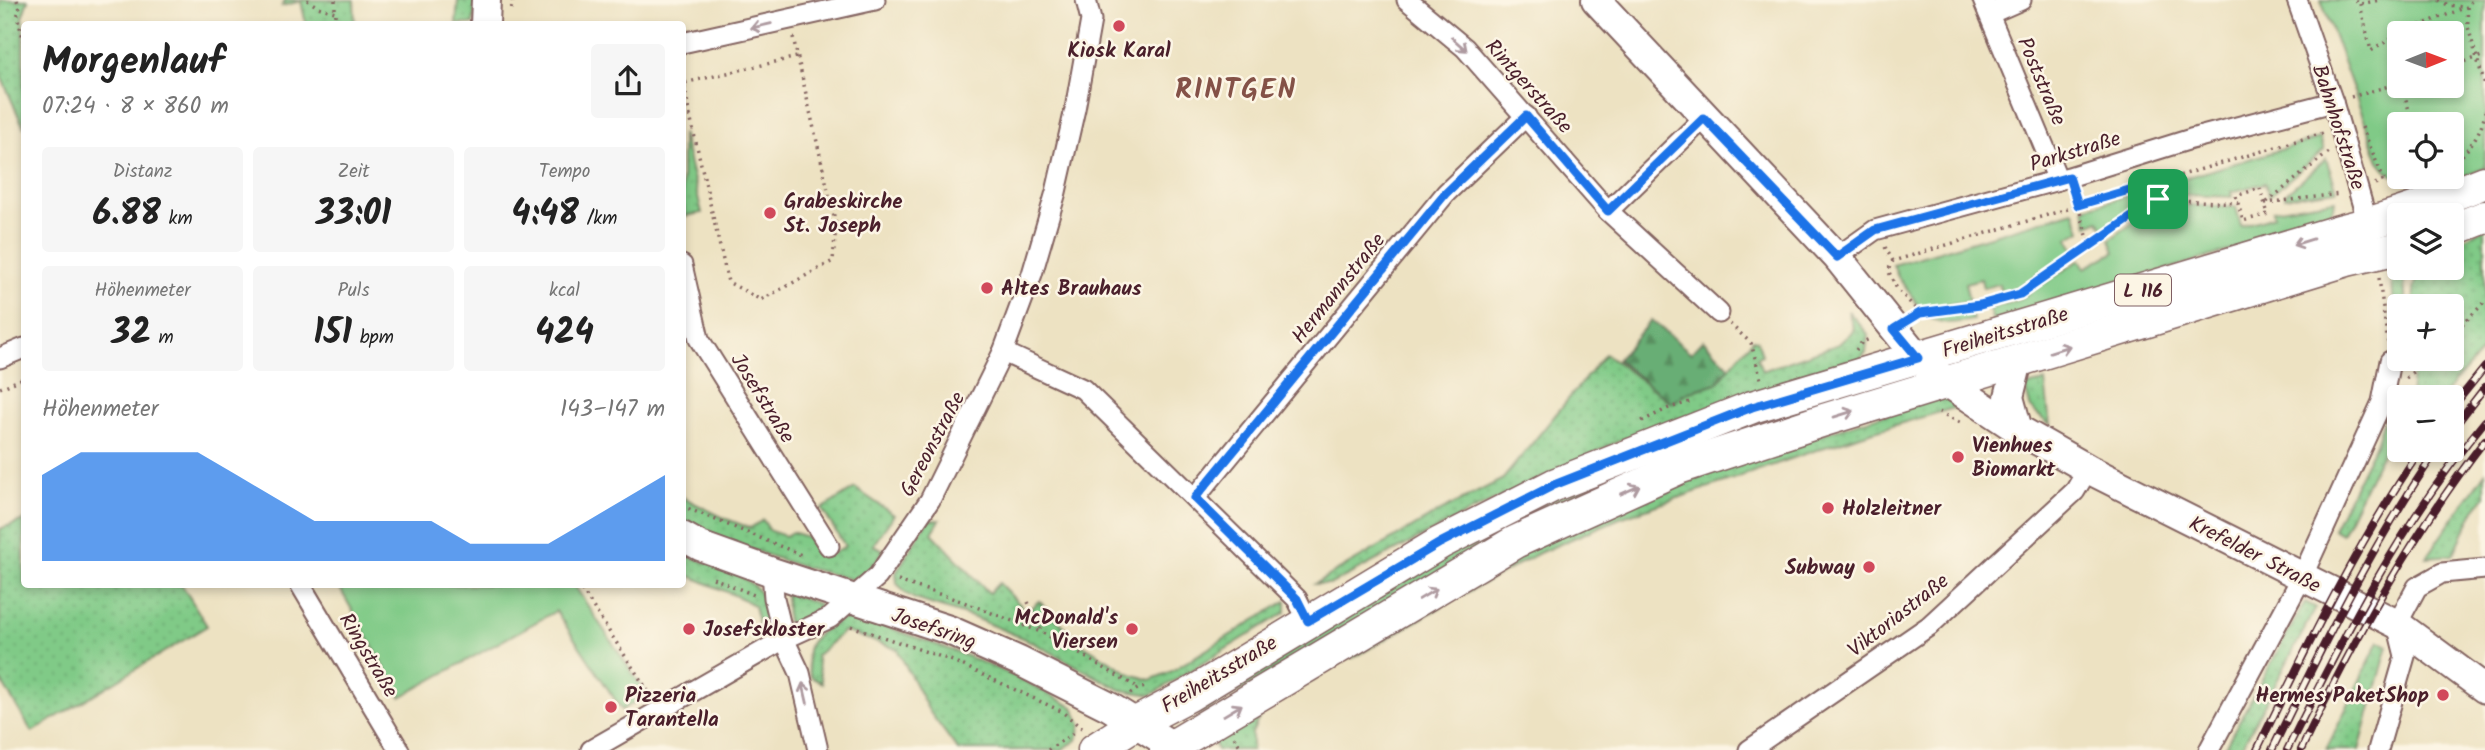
<!DOCTYPE html>
<html lang="de">
<meta charset="utf-8">
<style>
:root{--surface:#fff;--page:#f6f6f6;--text:#222;--muted:#767676;--accent:#1a73e8}
body{margin:0;font-family:Kalam,sans-serif;background:var(--page);color:var(--text);height:100vh;display:flex;flex-direction:column;font-size:26px;white-space:nowrap}
*{box-sizing:border-box;margin:0}
p{font-size:23px;color:var(--muted)}
.icon{flex:none;width:38px;height:38px;fill:none;stroke:currentColor;stroke-width:2;stroke-linecap:round;stroke-linejoin:round}
.map{position:relative;flex:1;overflow:hidden}
.details{position:absolute;left:21px;top:21px;width:665px;height:567px;display:flex;flex-direction:column;background:var(--surface);border-radius:7px;box-shadow:0 4px 10px #0003}
.details>*{flex:none}
.needle{width:46px;rotate:89deg}
.fabs{position:absolute;left:2387px;top:21px;display:grid;gap:14px}
.fabs a{display:grid;place-items:center;width:77px;height:77px;border-radius:7px;background:var(--surface);box-shadow:0 4px 10px #0003;font-size:35px}
.pin{position:absolute;display:grid;place-items:center;width:60px;height:60px;color:#fff;margin:-30px;border-radius:14px;box-shadow:0 4px 10px #0006}
.round{display:grid;place-items:center;flex:none;width:74px;height:74px;border-radius:7px;background:var(--page)}
.summary{display:flex;align-items:center;justify-content:space-between;height:119px;padding:0 21px}
h1{font-size:38px;font-weight:600;line-height:52px}
.figures{display:grid;grid-template-columns:repeat(3,1fr);gap:10px;height:119px;padding:7px 21px}
.figures div{display:grid;align-content:center;border-radius:7px;background:var(--page);text-align:center}
.figures b{font-size:35px;font-weight:600}
.figures small{font-size:19px;font-weight:400}
.figures p{font-size:19px}
.chart{height:196px;padding:14px 21px}
.chart p{display:flex;justify-content:space-between}
.chart svg{width:100%;height:126px;margin-top:7px;fill:var(--accent);opacity:.7}
.map>svg:first-child{display:block}
</style>
<div class="map">
<svg width="2485" height="750" viewBox="0 0 2485 750">
<defs>
<pattern id="grass-dots" width="8" height="8" patternUnits="userSpaceOnUse" patternTransform="scale(1.75)"><rect width="8" height="8" fill="#80ca87"/><path d="M2 2h.1M6 6h.1" fill="none" stroke="#70ad75" stroke-width="1.8" stroke-linecap="round"/></pattern>
<pattern id="forest-firs" width="22" height="20" patternUnits="userSpaceOnUse" patternTransform="scale(1.75)"><rect width="22" height="20" fill="#68ae74"/><path d="M5 1l3.5 6h-7zM16 11l3.5 6h-7z" fill="#588d5f"/></pattern>
</defs>
<rect width="100%" height="100%" fill="#fcf5e5"/>
<filter id="ink" filterUnits="userSpaceOnUse"><feTurbulence type="fractalNoise" baseFrequency=".0143" numOctaves="2"/><feDisplacementMap in="SourceGraphic" scale="14" xChannelSelector="R" yChannelSelector="G"/><feConvolveMatrix kernelMatrix="1 2 1 2 8 2 1 2 1" color-interpolation-filters="sRGB"/></filter>
<filter id="wash" filterUnits="userSpaceOnUse"><feTurbulence type="fractalNoise" baseFrequency=".00686" numOctaves="4" result="noise"/><feDisplacementMap in="SourceGraphic" scale="28" xChannelSelector="R" yChannelSelector="G"/><feGaussianBlur stdDeviation="1.57" result="paint"/><feColorMatrix in="noise" values="0 0 0 0 0 0 0 0 0 0 0 0 0 0 0 0 0 1.4 0 .05"/><feComposite in="paint" operator="in"/></filter>
<g filter="url(#wash)">
<rect width="100%" height="100%" fill="#ede2c2"/>
<g fill="url(#grass-dots)" stroke="#657459" stroke-width="2">
<path d="M0,0H28L23,15L24,128L0,74Z"/>
<path d="M285,0H354L355,24H306L301,1L282,6Z"/>
<path d="M458,0H476L473,24H456Z"/>
<path d="M682,133L702,213L686,216L682,200Z"/>
<path d="M2485,228V349L2441,397H2410L2413,359H2452V306H2414C2413,291 2414,280 2424,268H2452V254L2455,253L2452,244Z"/>
<path d="M2396,274L2400,275L2404,282L2406,306H2399V335L2395,329L2392,278Z"/>
<path d="M1970,310L1973,320C1956,323 1940,326 1926,315Z"/>
<path d="M1848,311L1868,334L1866,352L1859,360L1673,421L1623,439L1466,514L1331,584H1315L1439,512L1503,479L1605,354L1672,403L1686,393L1717,383L1753,339L1757,340L1762,355L1757,357L1762,371L1839,344L1854,330Z"/>
<path d="M1894,370L1900,372V377L1771,417L1650,460L1523,525L1431,577L1205,712L1198,714L1197,710L1203,705L1448,554L1513,517L1647,454L1751,416Z"/>
<path d="M2045,381L2050,425L2031,409L2025,387Z"/>
<path d="M1941,397L1961,406L1857,436L1620,518L1539,553L1453,600L1353,658L1351,656L1261,713L1252,733V750H1217L1215,746L1217,732L1481,572L1677,479Z"/>
<path d="M2387,410L2396,413L2381,455L2342,534L2333,529L2377,441Z"/>
<path d="M2485,473V497L2475,509L2453,555L2426,557Z"/>
<path d="M855,488L894,515L873,545L884,550L871,570L854,580L799,566L709,535L683,521L682,497L724,518L750,528L763,520L770,531L785,536L792,532L819,541L829,556L845,546L822,509Z"/>
<path d="M24,520V584L182,585L207,626L32,732L0,679V529Z"/>
<path d="M928,520H940L932,533L989,593L999,583L1027,612L1039,601L1082,644L1131,674L1150,680L1170,672L1286,601V612L1151,695L1121,690L1032,642L972,617L915,599L905,593L897,583L896,573Z"/>
<path d="M683,554C707,564 748,572 762,596C767,605 766,614 766,624L760,630L754,606L743,599L683,573Z"/>
<path d="M786,593L819,604L820,607L790,625L787,622Z"/>
<path d="M2305,602L2316,608L2240,750H2223Z"/>
<path d="M846,617H859L957,652L1017,677L1073,707L1081,724L1077,740L1061,750H958L929,711L897,649L844,631L816,656L822,683L811,677C799,639 817,635 846,617Z"/>
<path d="M2379,641L2388,646L2359,750H2326Z"/>
</g>
<path fill="url(#forest-firs)" stroke="#596650" stroke-width="2" d="M1651,320L1691,353L1703,340L1730,367L1717,383L1686,393L1672,403L1617,360Z"/>
<g fill="#80ca87" stroke="#657459" stroke-width="2" fill-rule="evenodd">
<path d="M2321,0H2485V168L2434,188L2431,177C2406,183 2395,183 2379,161ZM2399,33H2452V86H2399ZM2399,124H2452V177H2399Z"/>
<path d="M2320,138L2324,150L2269,196L2265,183L2231,192L2232,197L2160,194L2158,186Z"/>
<path d="M2326,159L2337,190L2285,197V194Z"/>
<path d="M2152,189L2153,195L2105,231L2099,220L2088,225L2084,208Z"/>
<path d="M2335,200L2334,207L2326,219L2312,222L2289,233L1993,321L1989,309L2018,300L2080,260L2085,268L2115,252L2110,239L2160,204L2236,207L2241,226L2274,216L2273,210Z"/>
<path d="M2074,211L2081,230L2068,238L2075,251L2015,289L2001,292L1999,284L1983,288L1981,279L1965,283L1969,301L1921,309L1898,277L1893,265Z"/>
<path d="M338,585H574L647,695L622,710L556,611L401,697Z"/>
</g>
</g>
<g filter="url(#ink)">
<g fill="none" stroke-linecap="round" stroke-linejoin="round">
<defs>
<g id="street">
<path d="M1407,0L1465,48L1608,211L1719,313"/>
<path d="M1983,0L2058,180"/>
<path d="M2297,0L2333,102L2368,224"/>
<path d="M1989,14L2021,0"/>
<path d="M682,43L875,0"/>
<path d="M1608,211L1704,118"/>
<path d="M1837,257L1875,230L2069,177L2191,139L2333,102"/>
<path d="M682,265L699,339L829,546"/>
<path d="M1003,352L1083,389L1297,599L1308,621"/>
<path d="M0,358L24,348"/>
<path d="M1195,498L1446,193L1526,116"/>
<path d="M772,572L774,598L784,639L800,673L818,750"/>
<path d="M300,584L399,750"/>
<path d="M591,750L784,639L830,618L878,576L930,500L1003,352L1032,274L1056,192L1075,109L1091,20L1086,0"/>
<path d="M1749,750L1929,626L2075,491L2088,469"/>
<path d="M2209,750L2302,577L2382,402L2390,361"/>
<path d="M2378,750L2405,656L2397,624L2417,587L2442,573L2485,569"/>
</g>
<g id="secondary">
<path d="M1596,0L1837,257L1918,358L1948,383L2014,427L2088,469L2397,624L2485,689"/>
<path d="M485,24L486,0"/>
<path d="M2018,430L2009,397L2018,361"/>
<path d="M682,536L700,546L772,572L949,630L1019,661L1110,707L1179,750"/>
</g>
<g id="primary">
<path d="M2452,230L2485,217"/>
<path d="M1094,750L1136,723L1189,695L1440,543L1554,485L1752,407L2339,231C2390,219 2437,201 2485,182"/>
<path d="M1166,750L1515,542L1681,467L1824,420L2347,260L2399,248"/>
</g>
</defs>
<use href="#street" stroke="#836360" stroke-width="23"/>
<use href="#secondary" stroke="#836360" stroke-width="32"/>
<use href="#primary" stroke="#836360" stroke-width="35"/>
<g stroke="#836360" stroke-width="3.5" stroke-dasharray="2 5" stroke-linecap="butt">
<path d="M17,0L20,9L17,16L24,41"/>
<path d="M307,0L318,7L335,12"/>
<path d="M335,0V24"/>
<path d="M2356,0L2360,4L2380,0"/>
<path d="M2439,0L2448,5L2463,7"/>
<path d="M2360,4L2371,51L2399,34"/>
<path d="M2467,7L2468,27L2485,86"/>
<path d="M511,9L513,0"/>
<path d="M2400,33L2467,7L2472,0"/>
<path d="M2452,66L2485,55"/>
<path d="M2402,86L2413,124"/>
<path d="M2351,97L2399,83"/>
<path d="M690,116L684,83L797,57"/>
<path d="M682,118L690,116L728,282L761,300L833,261L836,225L793,37"/>
<path d="M2362,127L2384,180"/>
<path d="M2452,165C2468,151 2482,133 2485,111"/>
<path d="M2153,183L2158,199"/>
<path d="M2375,184L2384,180L2404,184"/>
<path d="M2260,188L2268,214L2243,221L2236,196Z"/>
<path d="M2074,193L2090,245"/>
<path d="M2267,202L2329,152"/>
<path d="M2265,203L2340,194"/>
<path d="M1885,247L1893,261"/>
<path d="M2379,278L2388,344"/>
<path d="M1920,313L1897,289L1888,270L1893,261L2323,133"/>
<path d="M1913,318L1920,313L1980,305L2020,294L2158,199L2238,203"/>
<path d="M1730,324L1751,343L1761,380"/>
<path d="M2452,334L2485,302"/>
<path d="M1856,350L1862,342L1872,338"/>
<path d="M2406,378L2427,359"/>
<path d="M0,388L24,378"/>
<path d="M1939,412L1963,424"/>
<path d="M1642,421L1669,408L1693,401"/>
<path d="M682,506L804,556"/>
<path d="M713,578L754,595"/>
<path d="M898,581L961,601L1043,633L1139,688"/>
<path d="M578,584L650,694"/>
<path d="M1028,602L1042,631"/>
<path d="M851,626L953,661L1061,711L1083,729"/>
<path d="M1130,694L1139,688L1149,687"/>
<path d="M1234,737L1243,750"/>
<path d="M1048,750L1075,732"/>
</g>
<use href="#street" stroke="#fff" stroke-width="19"/>
<use href="#secondary" stroke="#fff" stroke-width="28"/>
<use href="#primary" stroke="#fff" stroke-width="32"/>
<defs>
<g id="rail">
<path d="M2452,408L2485,367"/>
<path d="M2452,430L2485,387"/>
<path d="M2257,750C2307,647 2356,544 2421,450"/>
<path d="M2272,750C2322,647 2372,544 2437,450"/>
<path d="M2287,750C2344,635 2402,521 2485,421"/>
<path d="M2301,750C2353,641 2411,536 2485,440"/>
</g>
</defs>
<use href="#rail" stroke="#4a1f2b" stroke-width="8"/>
<use href="#rail" stroke="#fcf5e5" stroke-width="5" stroke-dasharray="16" stroke-linecap="butt"/>
</g>
<defs><path id="oneway-shaft" d="M-6 0H5M1.5-3L5.5 0L1.5 3" fill="none" stroke-width="1.6" stroke-linecap="round" stroke-linejoin="round" transform="scale(1.75)"/></defs>
<g stroke="#ae9aa0">
<use href="#oneway-shaft" transform="translate(761 26) rotate(167)"/>
<use href="#oneway-shaft" transform="translate(1459 44) rotate(42)"/>
<use href="#oneway-shaft" transform="translate(2303 242) rotate(163)"/>
<use href="#oneway-shaft" transform="translate(2060 349) rotate(-17)"/>
<use href="#oneway-shaft" transform="translate(1844 414) rotate(-17)"/>
<use href="#oneway-shaft" transform="translate(1630 490) rotate(-24)"/>
<use href="#oneway-shaft" transform="translate(1428 594) rotate(-31)"/>
<use href="#oneway-shaft" transform="translate(805 693) rotate(-103)"/>
<use href="#oneway-shaft" transform="translate(1233 710) rotate(-31)"/>
</g>
</g>
<g fill="none" stroke-linecap="round" stroke-linejoin="round" filter="url(#ink)">
<defs>
<path id="route" d="M1526,116L1608,211L1704,118L1837,257L1875,230L2069,177L2078,205L2153,183L2158,199L2020,294L1980,305L1920,313L1894,329L1918,358L1752,407L1554,485L1440,543L1308,621L1297,599L1195,498L1446,193Z"/>
</defs>
<use href="#route" stroke="#fff" stroke-width="14"/>
<use href="#route" stroke="#1a73e8" stroke-width="9"/>
</g>
<g fill="#d1495b" stroke="#fcf5e5" stroke-width="2.5">
<circle cx="1119" cy="26" r="7"/>
<circle cx="770" cy="213" r="7"/>
<circle cx="987" cy="288" r="7"/>
<circle cx="1958" cy="457" r="7"/>
<circle cx="1828" cy="508" r="7"/>
<circle cx="1869" cy="567" r="7"/>
<circle cx="689" cy="629" r="7"/>
<circle cx="1132" cy="629" r="7"/>
<circle cx="2443" cy="695" r="7"/>
<circle cx="611" cy="707" r="7"/>
</g>
<g text-anchor="middle" stroke-width="5" stroke-linejoin="round" paint-order="stroke">
<rect fill="#fcf5e5" stroke="#7f5f63" stroke-width="2" x="2115" y="274.5" width="56" height="31" rx="5"/>
<g font-size="19" font-weight="bold" fill="#4a1f2b">
<text x="2143" y="297">L 116</text>
</g>
<g font-size="21" font-weight="bold" fill="#4a1f2b" stroke="#fcf5e5" text-anchor="start">
<text x="1119" y="57" text-anchor="middle">Kiosk Karal</text>
<text x="784" y="208">Grabeskirche<tspan x="784" dy="24">St. Joseph</tspan></text>
<text x="1001" y="295">Altes Brauhaus</text>
<text x="1972" y="452">Vienhues<tspan x="1972" dy="24">Biomarkt</tspan></text>
<text x="1842" y="515">Holzleitner</text>
<text x="1855" y="574" text-anchor="end">Subway</text>
<text x="1118" y="624" text-anchor="end">McDonald's<tspan x="1118" dy="24">Viersen</tspan></text>
<text x="703" y="636">Josefskloster</text>
<text x="625" y="702">Pizzeria<tspan x="625" dy="24">Tarantella</tspan></text>
<text x="2429" y="702" text-anchor="end">Hermes PaketShop</text>
</g>
<g font-size="21" fill="#4a1f2b" stroke="#fcf5e5">
<text transform="translate(2042 81) rotate(67)" y="7">Poststraße</text>
<text transform="translate(1529 86) rotate(48)" y="7">Rintgerstraße</text>
<text transform="translate(2339 127) rotate(72)" y="7">Bahnhofstraße</text>
<text transform="translate(2075 151) rotate(-17)" y="7">Parkstraße</text>
<text transform="translate(1338 288) rotate(-51)" y="7">Hermannstraße</text>
<text transform="translate(2005 332) rotate(-17)" y="7">Freiheitsstraße</text>
<text transform="translate(763 398) rotate(58)" y="7">Josefstraße</text>
<text transform="translate(932 444) rotate(-62)" y="7">Gereonstraße</text>
<text transform="translate(2255 554) rotate(27)" y="7">Krefelder Straße</text>
<text transform="translate(1898 615) rotate(-38)" y="7">Viktoriastraße</text>
<text transform="translate(934 628) rotate(19)" y="7">Josefsring</text>
<text transform="translate(369 655) rotate(59)" y="7">Ringstraße</text>
<text transform="translate(1219 674) rotate(-31)" y="7">Freiheitsstraße</text>
</g>
<g font-size="28" font-weight="bold" letter-spacing="2" fill="#845147" stroke="#fcf5e5">
<text x="1236" y="98">RINTGEN</text>
</g>
</g>
</svg>
<div class="fabs">
<a><svg class="needle" viewBox="-14 -14 28 28"><path d="M0-13l5 13h-10z" fill="#e53935"/><path d="M0 13l5-13h-10z" fill="#767676"/></svg></a>
<a><svg class="icon" aria-label="locate" viewBox="0 0 24 24"><circle cx="12" cy="12" r="6"/><path d="M12 2v4M12 18v4M2 12h4M18 12h4"/></svg></a>
<a><svg class="icon" aria-label="layers" viewBox="0 0 24 24"><path d="M12 4l9 5-9 5-9-5zM3 14l9 5 9-5"/></svg></a>
<a>+</a>
<a>−</a>
</div>
<div class="pin" style="left:2158px;top:199px;background:#1e9e55"><svg class="icon" aria-label="arrive" viewBox="0 0 24 24"><path d="M6 21V4h12l-3 4 3 4H6"/></svg></div>
<section class="details">
<div class="summary"><div><h1>Morgenlauf</h1><p>07:24 · 8 × 860 m</p></div><a class="round"><svg class="icon" aria-label="share" viewBox="0 0 24 24"><path d="M12 15V3M7 8l5-5 5 5M5 13v7h14v-7"/></svg></a></div>
<div class="figures">
<div><p>Distanz</p><b>6.88<small> km</small></b></div>
<div><p>Zeit</p><b>33:01</b></div>
<div><p>Tempo</p><b>4:48<small> /km</small></b></div>
</div>
<div class="figures">
<div><p>Höhenmeter</p><b>32<small> m</small></b></div>
<div><p>Puls</p><b>151<small> bpm</small></b></div>
<div><p>kcal</p><b>424</b></div>
</div>
<div class="chart"><p><span>Höhenmeter</span>143–147 m</p>
<svg viewBox="0 0 160 44" preserveAspectRatio="none"><path d="M0 44V14L10 6L20 6L30 6L40 6L50 14L60 22L70 30L80 30L90 30L100 30L110 38L120 38L130 38L140 30L150 22L160 14V44z"/></svg>
</div>
</section>
</div>
